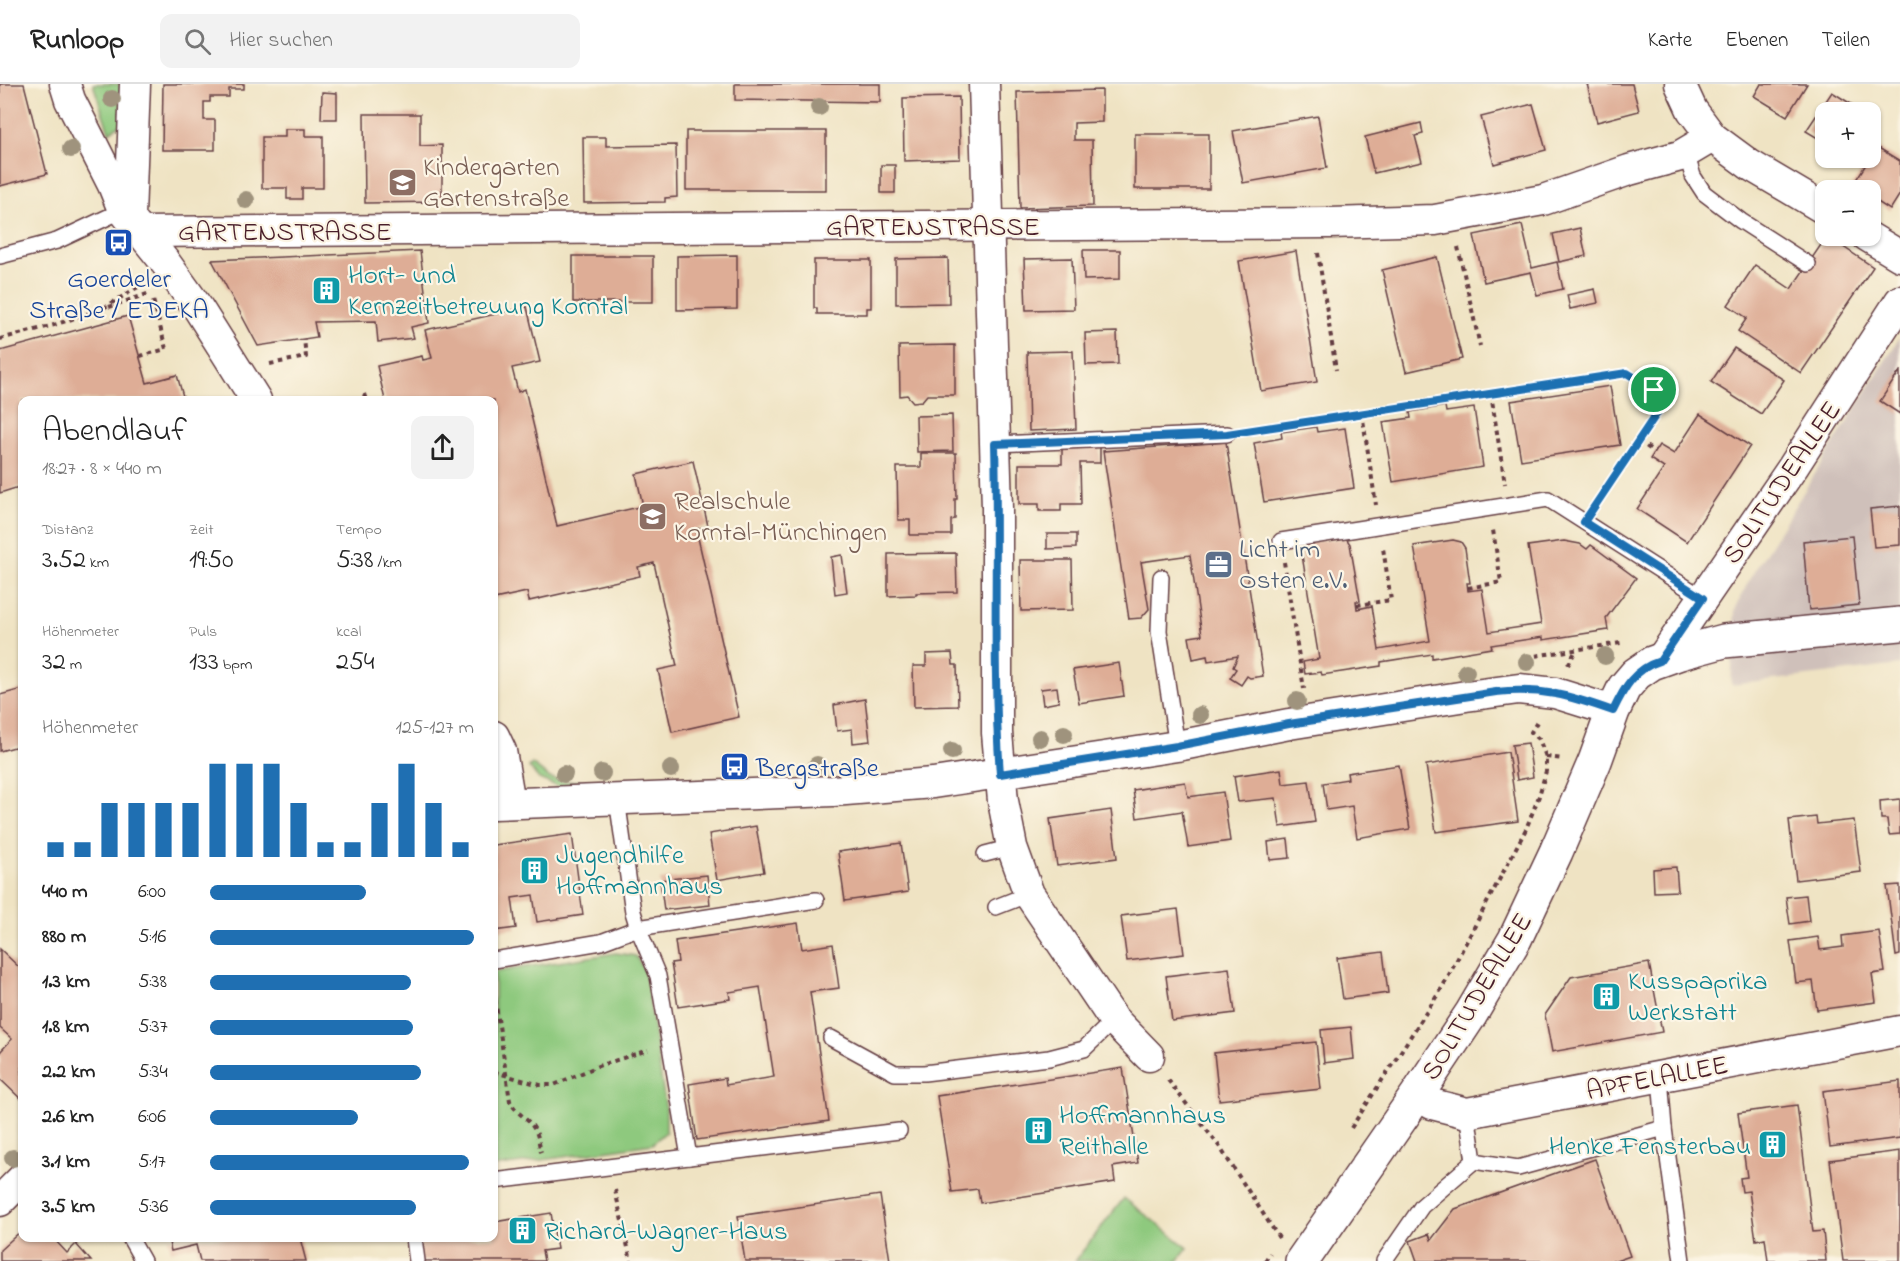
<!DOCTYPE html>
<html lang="de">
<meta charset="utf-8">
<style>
:root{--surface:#fff;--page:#f2f2f2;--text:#222;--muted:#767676;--line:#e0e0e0;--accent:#1f6fb2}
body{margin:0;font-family:"Indie Flower",sans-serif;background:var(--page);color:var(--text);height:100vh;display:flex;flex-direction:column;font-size:22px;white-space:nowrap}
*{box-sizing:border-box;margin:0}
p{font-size:20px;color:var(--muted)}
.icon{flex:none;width:33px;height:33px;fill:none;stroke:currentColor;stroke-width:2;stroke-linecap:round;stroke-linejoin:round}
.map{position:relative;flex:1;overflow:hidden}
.sheet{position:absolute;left:18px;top:312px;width:480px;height:846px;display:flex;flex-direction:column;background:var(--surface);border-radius:12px;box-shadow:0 2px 4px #0004}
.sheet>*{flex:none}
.fabs{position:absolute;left:1815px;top:18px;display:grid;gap:12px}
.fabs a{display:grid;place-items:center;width:66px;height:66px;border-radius:12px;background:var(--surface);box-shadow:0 2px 4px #0004;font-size:30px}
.pin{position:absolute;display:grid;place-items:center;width:51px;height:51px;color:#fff;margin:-26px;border:3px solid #fff;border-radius:50%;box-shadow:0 2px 6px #0007}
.round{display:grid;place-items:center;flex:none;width:63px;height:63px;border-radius:12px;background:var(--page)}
.overview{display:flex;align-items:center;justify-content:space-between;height:102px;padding:0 24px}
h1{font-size:33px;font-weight:600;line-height:45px}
.metrics{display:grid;grid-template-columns:repeat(3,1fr);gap:9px;height:102px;padding:6px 24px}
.metrics div{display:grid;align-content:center}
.metrics b{font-size:26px;font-weight:600}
.metrics small{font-size:16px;font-weight:400}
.metrics p{font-size:16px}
.chart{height:168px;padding:12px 24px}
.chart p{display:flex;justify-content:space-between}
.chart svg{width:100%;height:108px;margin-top:6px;stroke:var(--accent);stroke-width:6}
ul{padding:0 24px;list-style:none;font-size:20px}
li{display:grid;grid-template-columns:96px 72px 1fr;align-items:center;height:45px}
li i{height:15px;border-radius:8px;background:var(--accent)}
header{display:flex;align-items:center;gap:36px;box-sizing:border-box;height:84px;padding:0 30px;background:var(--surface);border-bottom:2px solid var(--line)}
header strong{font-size:28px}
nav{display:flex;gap:33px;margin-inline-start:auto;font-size:21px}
.search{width:420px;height:54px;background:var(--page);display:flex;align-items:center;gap:15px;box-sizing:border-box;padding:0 21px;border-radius:12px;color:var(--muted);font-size:22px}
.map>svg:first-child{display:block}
</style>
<header>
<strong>Runloop</strong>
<div class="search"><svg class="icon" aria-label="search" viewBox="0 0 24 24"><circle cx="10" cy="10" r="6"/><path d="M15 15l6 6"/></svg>Hier suchen</div>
<nav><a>Karte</a><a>Ebenen</a><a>Teilen</a></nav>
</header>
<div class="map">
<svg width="1900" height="1177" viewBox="0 0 1900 1177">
<rect width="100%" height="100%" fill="#fcf5e5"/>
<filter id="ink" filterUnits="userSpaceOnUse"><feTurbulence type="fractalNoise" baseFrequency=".0167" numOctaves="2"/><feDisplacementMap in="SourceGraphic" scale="12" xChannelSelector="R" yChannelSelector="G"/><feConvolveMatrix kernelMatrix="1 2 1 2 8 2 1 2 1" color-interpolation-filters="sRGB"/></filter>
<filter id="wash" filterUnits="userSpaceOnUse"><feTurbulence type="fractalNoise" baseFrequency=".008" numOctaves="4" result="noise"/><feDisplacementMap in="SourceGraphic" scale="24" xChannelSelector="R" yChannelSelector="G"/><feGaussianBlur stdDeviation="1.35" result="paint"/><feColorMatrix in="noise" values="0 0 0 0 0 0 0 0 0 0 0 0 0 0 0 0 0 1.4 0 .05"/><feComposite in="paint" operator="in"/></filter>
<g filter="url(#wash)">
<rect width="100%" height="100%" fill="#efe3c3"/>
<path fill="#cfc0ba" d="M1900,253V581L1731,601L1735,526L1749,496Z"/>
<g fill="#8ec97e" stroke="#6c7454" stroke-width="1.5">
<path d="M93,0H120L121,40L109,48Z"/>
<path d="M532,680L550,694L562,697H609V703L563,705L539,695L529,683Z"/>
<path d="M616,869L636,872L645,888L666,1026V1048L652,1060L494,1083V888Z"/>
<path d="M1124,1114L1188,1164L1178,1177H1075Z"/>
</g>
<g id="blocks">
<g fill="#dead96">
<path d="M0,0H24L47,90L0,102Z"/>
<path d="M163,0H244V5H229V13H210V18H204V36H215V66H162Z"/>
<path d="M735,0H880V18L735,16Z"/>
<path d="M1587,0H1632L1639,27L1597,38Z"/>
<path d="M1761,0H1807L1787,32L1754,12Z"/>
<path d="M1102,6V38L1074,39V56H1092L1093,122L1020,124L1017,8Z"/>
<path d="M322,8L337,9V35H321Z"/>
<path d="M1832,8L1864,28H1826V59L1806,47Z"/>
<path d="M959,13L960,75L904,77L903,14Z"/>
<path d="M1533,20L1546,66L1494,80L1481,33Z"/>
<path d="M364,30H420V62L442,61V118L365,119Z"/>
<path d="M1318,32L1327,84L1243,99L1233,47Z"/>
<path d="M1421,39L1423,50L1415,52L1422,78L1374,89L1365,53Z"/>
<path d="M285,45H305V52H323V104H302V115H287V104H262V53H285Z"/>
<rect x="686" y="47" width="140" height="59"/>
<rect x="1135" y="50" width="74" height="55"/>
<path d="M583,53H606V62L676,61L677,113L665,114V118L584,119Z"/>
<path d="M1877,63L1900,77V110L1890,126L1870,113V106H1860L1852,102Z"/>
<rect x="881" y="81" width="14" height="28"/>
<path d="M1522,141L1532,184L1557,178L1563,205L1537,211L1531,188L1484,198L1474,151Z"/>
<path d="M1580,144L1586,172L1559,178L1553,150Z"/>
<path d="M1827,152L1873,183L1801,289L1738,247L1747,234L1728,221L1755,181L1791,205Z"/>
<path d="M1083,166H1120V195L1084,196Z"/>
<path d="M420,167L429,239L411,243L414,254L378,258L376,237L314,238L317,253L258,262L212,176Z"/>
<path d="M1296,167L1317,298L1261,307L1239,177Z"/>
<path d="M737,171V225L677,226V172Z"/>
<rect x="573" y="172" width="80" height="46"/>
<path d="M1437,173L1462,275L1406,288L1382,186Z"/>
<path d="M948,174L949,219L896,220V175Z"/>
<path d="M1072,174L1074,225L1026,226L1024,175Z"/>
<path d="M814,176H871V224H867V230H817V224H814Z"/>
<path d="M1595,205L1598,219L1570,225L1567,211Z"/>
<path d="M527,223L540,278L512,284L518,308L525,305L557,442L643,422L636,390L693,377L708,442L696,445L739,633L672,648L658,586L677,582L654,479L638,483L640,492L529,517L527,508L494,515V316H385L377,282L422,272L423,276L432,274L425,246Z"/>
<path d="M128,232L147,299L177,291L184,316H22V402L0,409V267Z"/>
<path d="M1117,248L1118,280L1086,281L1085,249Z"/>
<path d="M955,261V311H927L922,317L913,318L907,311L900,312L899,262Z"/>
<path d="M1734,264L1784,296L1761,330L1711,298Z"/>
<path d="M1073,267L1076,345L1029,347L1027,268Z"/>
<path d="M1900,287V330L1880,317Z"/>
<path d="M1610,302L1620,361L1521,376L1511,317Z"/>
<path d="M1445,322L1446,328L1474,324L1483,383L1393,398L1383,338L1411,334L1410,328Z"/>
<path d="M1700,330L1750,362L1687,458L1637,425L1664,384L1650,375L1659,361L1674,370Z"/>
<path d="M952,331L953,367L917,368L916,332Z"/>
<path d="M1316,343L1317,348L1345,344L1354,404L1264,418L1254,359L1282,354L1281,348Z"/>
<path d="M1226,358L1263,592L1250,594L1247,592L1241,601L1230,594L1236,585L1233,583L1238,572L1208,577L1207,572L1193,575L1189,553L1202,551L1190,471L1141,478L1149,525L1141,534L1129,535L1103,367Z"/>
<path d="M1100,362V379H1080L1081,420H1061V427H1039V420H1019V380H1062V363Z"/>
<path d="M921,369H956L957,415H955V435L951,436V451H910V436H898L897,383H921Z"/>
<path d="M1900,422V461L1874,463L1870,425Z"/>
<path d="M1047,450H1076V464L1047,465Z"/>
<path d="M1852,452L1859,521L1809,526L1803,457Z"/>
<path d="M1346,454L1350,460L1360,517H1356L1357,525L1372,522L1379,566L1430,557L1414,462L1453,456L1461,458L1465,464L1470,499H1467L1468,507L1482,505L1489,548L1541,540L1528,462L1564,457L1580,460L1587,465L1591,461L1636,494L1606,534L1608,546L1543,556V553L1491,561L1492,564L1432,574V570L1406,574L1381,578V582L1322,591L1321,588L1305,590L1303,578L1319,575L1300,459Z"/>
<path d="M956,469L957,508L916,509V511L888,512V470Z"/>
<path d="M842,471L847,508L835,510L831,473Z"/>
<path d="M1020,476H1072L1073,526L1021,527Z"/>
<path d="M952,569L953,581H957L958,622L914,623L913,582H926V570Z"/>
<path d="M1119,579L1124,612L1079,619L1073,586Z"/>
<path d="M1057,603L1059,618L1043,621L1041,605Z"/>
<path d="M22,605V661L0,667V611Z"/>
<path d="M865,615L870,657L853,659L852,645L837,647L834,621Z"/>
<path d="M1528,659L1533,693L1517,696L1512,661Z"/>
<path d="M1508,668L1518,737L1436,748L1426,681Z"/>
<path d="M1399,681L1410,745L1357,754L1352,722L1327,726L1323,699L1348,695L1347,689Z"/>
<path d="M1281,685L1283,700L1309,697L1315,738L1280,743L1276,714L1238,718L1234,692Z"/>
<path d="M1185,698L1188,713L1223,708L1230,757L1188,763L1182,727L1137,734L1133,706Z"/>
<path d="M1900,715V750L1889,751L1887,735H1881L1880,717Z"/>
<path d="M1111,726L1117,774L1057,782L1050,735Z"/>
<path d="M1816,733L1817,740L1854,736L1861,788L1796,796L1789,736Z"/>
<path d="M756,742L764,788L717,796L709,750Z"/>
<path d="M572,750L583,831L537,838L533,811L512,814L516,844L494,847V761Z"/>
<path d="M1288,755L1290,774L1270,776L1268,758Z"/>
<path d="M901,759L908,808L845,817L838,768Z"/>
<path d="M1676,783L1678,807L1654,808L1653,785Z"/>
<path d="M707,791L710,821L664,826L660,796Z"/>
<path d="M1900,801V871L1896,872L1887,802Z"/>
<path d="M1806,811L1809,837L1790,840L1786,813Z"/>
<path d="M1178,825L1184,870L1127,877L1121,832Z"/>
<path d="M798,839L802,865L833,860L839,904L810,908L829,1037L697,1056L689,1000L725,994L726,1001L774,993L760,903L729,908L730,915L678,923L671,879L678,878L675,857Z"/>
<path d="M1879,847L1885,888L1872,890L1876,918L1817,926L1813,897L1796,899L1790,857L1818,853L1820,866L1843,863L1842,852Z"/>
<path d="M0,865L22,886V1016L0,995V968L12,955L0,944Z"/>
<path d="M1383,868L1388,909L1343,915L1337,874Z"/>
<path d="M1649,879L1662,948L1552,968L1545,931L1571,893Z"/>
<path d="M1229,884L1235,929L1172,937L1166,892Z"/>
<path d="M1351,943L1354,975L1324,979L1321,946Z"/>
<path d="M1316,958L1321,1005L1219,1016L1214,969Z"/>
<path d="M1123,984L1138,1079L1113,1083L1115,1098L980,1119L978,1105L952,1108L937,1012Z"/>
<path d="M1900,997V1054L1830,1063L1823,1007Z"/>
<path d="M1797,1021L1813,1148L1823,1147L1826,1177H1768L1765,1154L1756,1156L1749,1107L1742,1108L1740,1094L1747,1093L1738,1029Z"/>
<path d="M1900,1067V1177H1843L1830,1076Z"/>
<path d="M1595,1075L1630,1172L1616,1177H1417L1410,1157L1429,1150L1431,1156L1455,1125Z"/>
<path d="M880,1111L890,1177H745L738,1132Z"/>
<path d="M551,1129L557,1165L542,1167L544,1177H422L418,1154H494V1138Z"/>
<path d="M22,1146V1154H53L67,1169L76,1160L91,1177H0V1166Z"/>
<path d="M168,1154H300L306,1177H200L196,1161L171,1167Z"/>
</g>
</g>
</g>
<g filter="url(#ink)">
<use href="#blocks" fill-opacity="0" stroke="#633c42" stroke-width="1.5"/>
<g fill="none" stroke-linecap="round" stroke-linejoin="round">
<defs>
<g id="lane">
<path d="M1686,69L1693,92L1704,109L1741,137L1808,180"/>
<path d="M0,172L57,157L123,126"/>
<path d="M995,360L1227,350"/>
<path d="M1281,457L1548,415L1703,514"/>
<path d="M1161,493L1159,547L1177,662"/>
<path d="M985,770L1012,763"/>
<path d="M996,823L1029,810"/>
<path d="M494,876L601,858L638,844L816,816"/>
<path d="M831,954L895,989H924L1049,974L1084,965L1114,936"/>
<path d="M1660,993L1664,1044L1682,1177"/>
<path d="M689,1073L899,1047"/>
<path d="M1474,1077L1518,1084L1664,1044"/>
<path d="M494,1097L689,1073L658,892L638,844L633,828L617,715"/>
<path d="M130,1154L143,1177"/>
<path d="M414,1154L417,1177"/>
<path d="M1384,1177L1422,1122L1474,1077L1467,1029"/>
</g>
<g id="street">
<path d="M65,0L70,16L113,101L123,126L165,178L198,224L256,316"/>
<path d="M984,0L997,424V649L1003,717L1012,763L1029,810L1114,936L1149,972"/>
<path d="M1680,0L1692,26L1712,53L1750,81L1826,126"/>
<path d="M130,132L135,0"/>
<path d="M140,148L1330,139L1435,136L1543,116L1629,86L1680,72L1712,53"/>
<path d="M1867,152L1900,172"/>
<path d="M1660,577L1793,383L1900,217"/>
<path d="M494,652L501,667L510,719"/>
<path d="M494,720L833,707L933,699L1177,662L1289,640L1466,612L1519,605L1555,609L1613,627"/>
<path d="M1417,1011L1432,1020L1467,1029L1900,947"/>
<path d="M0,1117L22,1095"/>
</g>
<path id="secondary" d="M1302,1177L1417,1011L1471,930L1515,855L1556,768L1595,677L1613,627L1624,604L1636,590L1652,579L1680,569L1724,557L1900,540"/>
</defs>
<use href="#lane" stroke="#633c42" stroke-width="18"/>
<use href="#street" stroke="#633c42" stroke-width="33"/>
<use href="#secondary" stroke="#633c42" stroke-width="36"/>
<g stroke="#633c42" stroke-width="4" stroke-dasharray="4.5 4.5" stroke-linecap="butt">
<path d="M1458,163L1480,262"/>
<path d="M1318,169L1336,286"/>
<path d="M109,223L150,209"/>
<path d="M0,255L54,241L102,225L143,200"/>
<path d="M140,272L166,265L153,216"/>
<path d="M270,280L306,273L304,255"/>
<path d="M364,310L366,316"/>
<path d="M1491,310L1505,400"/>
<path d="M346,314L347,316"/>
<path d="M1362,329L1376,421"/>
<path d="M1248,347L1627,289L1654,306L1657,329L1597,420"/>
<path d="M1639,357L1654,368"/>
<path d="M1284,478L1304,605"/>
<path d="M1468,504L1501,498L1493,446"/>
<path d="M1357,521L1391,516L1383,464"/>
<path d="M1527,573L1621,559"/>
<path d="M1568,581L1576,566"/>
<path d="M1546,673L1563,675"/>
<path d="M494,907L510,1017C517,1031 530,1035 536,1048C539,1054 539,1062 541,1068"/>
<path d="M494,988L540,1001H554L598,982L648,966"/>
<path d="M1168,996L1219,1062L1279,1154"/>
<path d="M1351,1044L1442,904L1526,745L1539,712L1546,687V673L1539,655L1531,648L1537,638"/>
<path d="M615,1106L631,1177"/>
<path d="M1265,1177L1270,1169"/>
</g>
<use href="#lane" stroke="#fff" stroke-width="15"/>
<use href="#street" stroke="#fff" stroke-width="30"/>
<use href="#secondary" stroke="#fff" stroke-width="33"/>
</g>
<g fill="#9f937d">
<circle cx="112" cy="15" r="9"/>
<circle cx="819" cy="23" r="9"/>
<circle cx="71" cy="65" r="9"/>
<circle cx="246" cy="116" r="9"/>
<circle cx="1605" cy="572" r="9"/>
<circle cx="1527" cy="578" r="9"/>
<circle cx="1466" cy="588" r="9"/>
<circle cx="1297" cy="617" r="9"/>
<circle cx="1200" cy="631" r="9"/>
<circle cx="1064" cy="650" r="9"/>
<circle cx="1040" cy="654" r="9"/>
<circle cx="952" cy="667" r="9"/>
<circle cx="817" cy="681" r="9"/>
<circle cx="671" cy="685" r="9"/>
<circle cx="602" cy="689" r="9"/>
<circle cx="564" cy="690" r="9"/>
<circle cx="13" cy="1074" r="9"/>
</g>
</g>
<g fill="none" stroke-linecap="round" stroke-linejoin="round" filter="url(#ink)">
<defs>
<path id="route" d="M1627,289L1654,306L1657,329L1584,438L1703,514L1660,577C1634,585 1624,604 1613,627C1571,612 1541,603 1496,608L1289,640L1177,662L1000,690C992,581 998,470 995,360L1227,350Z"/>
</defs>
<use href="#route" stroke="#fff" stroke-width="12"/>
<use href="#route" stroke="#1f6fb2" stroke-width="8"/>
</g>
<defs>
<symbol id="school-square" viewBox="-11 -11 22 22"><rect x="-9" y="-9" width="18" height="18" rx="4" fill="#8d6e63" stroke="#fcf5e5"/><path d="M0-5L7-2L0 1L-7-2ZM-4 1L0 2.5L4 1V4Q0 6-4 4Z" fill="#fff"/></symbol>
<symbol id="bus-square" viewBox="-11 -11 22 22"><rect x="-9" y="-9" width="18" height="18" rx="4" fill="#1a4fb4" stroke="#fcf5e5"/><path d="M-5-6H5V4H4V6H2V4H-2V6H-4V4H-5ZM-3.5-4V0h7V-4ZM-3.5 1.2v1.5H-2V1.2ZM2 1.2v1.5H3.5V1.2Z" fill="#fff"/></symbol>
<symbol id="building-square" viewBox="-11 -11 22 22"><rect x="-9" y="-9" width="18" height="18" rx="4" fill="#0f9aa8" stroke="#fcf5e5"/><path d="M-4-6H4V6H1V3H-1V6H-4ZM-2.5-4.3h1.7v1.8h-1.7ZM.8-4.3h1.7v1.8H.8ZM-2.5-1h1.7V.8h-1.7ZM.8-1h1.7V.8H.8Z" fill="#fff"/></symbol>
<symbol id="office-square" viewBox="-11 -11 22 22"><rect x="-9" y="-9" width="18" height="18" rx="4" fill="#5c6f8a" stroke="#fcf5e5"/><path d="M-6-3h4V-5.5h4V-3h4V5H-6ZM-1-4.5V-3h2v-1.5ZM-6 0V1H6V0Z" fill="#fff"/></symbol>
</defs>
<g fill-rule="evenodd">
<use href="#school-square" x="386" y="82" width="33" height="33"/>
<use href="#bus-square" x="102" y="142" width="33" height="33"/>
<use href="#building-square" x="310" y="190" width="33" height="33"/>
<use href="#school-square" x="636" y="416" width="33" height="33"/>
<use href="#office-square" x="1202" y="464" width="33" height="33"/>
<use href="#bus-square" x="718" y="666" width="33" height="33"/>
<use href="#building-square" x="518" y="770" width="33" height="33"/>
<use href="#building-square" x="1590" y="896" width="33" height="33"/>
<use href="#building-square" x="1022" y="1030" width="33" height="33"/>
<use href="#building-square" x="1756" y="1044" width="33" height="33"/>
<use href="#building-square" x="506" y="1130" width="33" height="33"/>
</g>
<g text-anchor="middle" stroke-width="4.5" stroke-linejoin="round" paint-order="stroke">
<g font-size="27" fill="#785e54" stroke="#fcf5e5" text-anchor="start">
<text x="423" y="91">Kindergarten<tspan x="423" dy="31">Gartenstraße</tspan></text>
<text x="674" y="425">Realschule<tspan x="674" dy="31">Korntal-Münchingen</tspan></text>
</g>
<g font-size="27" fill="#4a1f2b" stroke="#fcf5e5">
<text x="933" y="151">GARTENSTRASSE</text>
<text x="285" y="156">GARTENSTRASSE</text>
<text transform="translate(1781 398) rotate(-56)" y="9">SOLITUDEALLEE</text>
<text transform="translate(1476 912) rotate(-59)" y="9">SOLITUDEALLEE</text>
<text transform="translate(1657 993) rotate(-11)" y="9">APFELALLEE</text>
</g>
<g font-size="27" fill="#0d838f" stroke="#fcf5e5" text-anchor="start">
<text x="348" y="199">Hort- und<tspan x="348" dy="31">Kernzeitbetreuung Korntal</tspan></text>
<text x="556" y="779">Jugendhilfe<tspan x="556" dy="31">Hoffmannhaus</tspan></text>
<text x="1628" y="905">Kusspaprika<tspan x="1628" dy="31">Werkstatt</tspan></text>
<text x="1059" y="1039">Hoffmannhaus<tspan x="1059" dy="31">Reithalle</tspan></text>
<text x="1751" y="1070" text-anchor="end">Henke Fensterbau</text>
<text x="544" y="1155">Richard-Wagner-Haus</text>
</g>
<g font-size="27" fill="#164399" stroke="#fcf5e5">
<text x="119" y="203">Goerdeler<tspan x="119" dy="31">Straße / EDEKA</tspan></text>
<text x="756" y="692" text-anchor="start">Bergstraße</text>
</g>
<g font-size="27" fill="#4e5e75" stroke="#fcf5e5" text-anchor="start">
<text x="1239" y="473">Licht im<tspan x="1239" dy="31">Osten e.V.</tspan></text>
</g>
</g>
</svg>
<div class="fabs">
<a>+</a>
<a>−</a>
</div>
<div class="pin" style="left:1654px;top:306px;background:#1e9e55"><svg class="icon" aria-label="arrive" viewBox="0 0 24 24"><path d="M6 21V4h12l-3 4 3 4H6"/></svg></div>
<section class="sheet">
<div class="overview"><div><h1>Abendlauf</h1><p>18:27 · 8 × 440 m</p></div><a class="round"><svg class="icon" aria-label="share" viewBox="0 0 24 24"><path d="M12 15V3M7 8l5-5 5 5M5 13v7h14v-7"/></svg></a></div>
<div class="metrics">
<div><p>Distanz</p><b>3.52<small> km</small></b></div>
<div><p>Zeit</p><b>19:50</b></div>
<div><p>Tempo</p><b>5:38<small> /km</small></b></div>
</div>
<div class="metrics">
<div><p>Höhenmeter</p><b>32<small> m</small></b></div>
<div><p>Puls</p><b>133<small> bpm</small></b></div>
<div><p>kcal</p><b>254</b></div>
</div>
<div class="chart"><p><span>Höhenmeter</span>125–127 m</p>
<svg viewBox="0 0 160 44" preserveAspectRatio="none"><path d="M5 44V38M15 44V38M25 44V22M35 44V22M45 44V22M55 44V22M65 44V6M75 44V6M85 44V6M95 44V22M105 44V38M115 44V38M125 44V22M135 44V6M145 44V22M155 44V38"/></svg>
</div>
<ul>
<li><b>440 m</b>6:00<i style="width:59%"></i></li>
<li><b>880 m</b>5:16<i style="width:100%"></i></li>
<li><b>1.3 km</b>5:38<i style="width:76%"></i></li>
<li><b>1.8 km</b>5:37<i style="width:77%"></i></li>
<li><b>2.2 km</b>5:34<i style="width:80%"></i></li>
<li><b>2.6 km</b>6:06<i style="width:56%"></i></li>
<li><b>3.1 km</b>5:17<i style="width:98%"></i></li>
<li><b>3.5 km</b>5:36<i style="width:78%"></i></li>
</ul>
</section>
</div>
